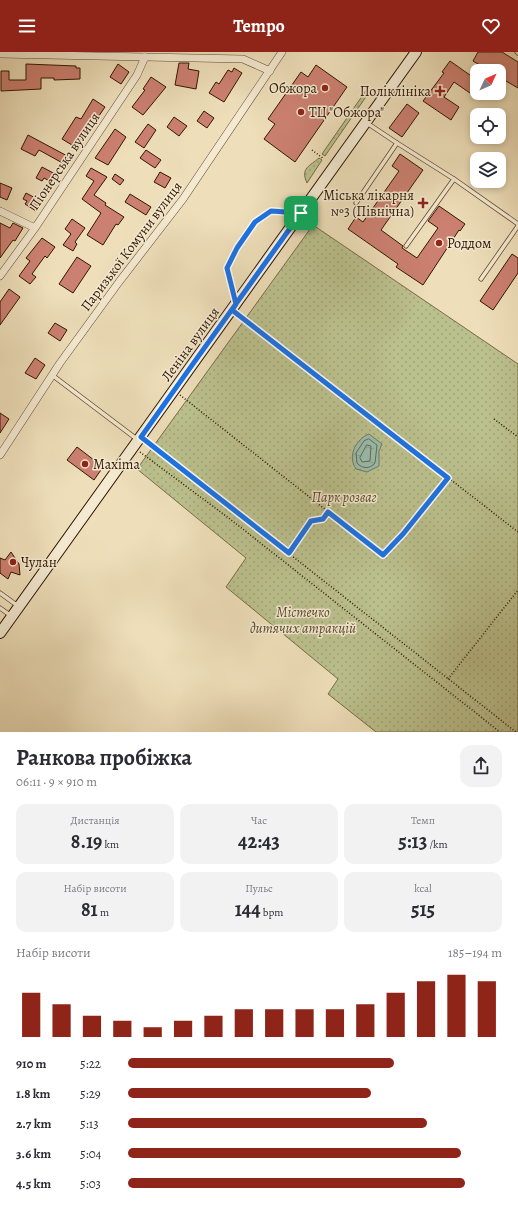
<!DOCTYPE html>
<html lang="uk">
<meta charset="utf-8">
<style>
:root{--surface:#fff;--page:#f2f2f3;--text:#2b2b33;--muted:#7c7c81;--accent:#8f2418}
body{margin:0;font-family:Alegreya,serif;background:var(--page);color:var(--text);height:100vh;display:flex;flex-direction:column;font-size:15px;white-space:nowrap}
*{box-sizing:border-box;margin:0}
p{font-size:13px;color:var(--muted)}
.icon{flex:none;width:22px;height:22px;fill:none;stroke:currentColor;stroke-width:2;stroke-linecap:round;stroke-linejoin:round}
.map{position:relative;height:680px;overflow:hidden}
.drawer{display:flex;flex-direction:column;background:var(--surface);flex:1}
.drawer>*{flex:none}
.needle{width:26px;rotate:46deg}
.tools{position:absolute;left:470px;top:12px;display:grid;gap:8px}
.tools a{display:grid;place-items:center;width:36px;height:36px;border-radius:8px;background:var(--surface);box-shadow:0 2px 6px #0003;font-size:20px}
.pin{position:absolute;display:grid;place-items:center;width:34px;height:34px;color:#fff;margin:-17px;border-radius:8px;box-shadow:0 2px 6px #0006}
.round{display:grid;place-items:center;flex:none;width:42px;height:42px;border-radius:12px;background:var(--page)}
.head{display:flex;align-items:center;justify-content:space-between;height:68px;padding:0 16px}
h1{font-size:22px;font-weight:700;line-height:30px}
.figures{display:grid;grid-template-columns:repeat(3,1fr);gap:6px;height:68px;padding:4px 16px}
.figures div{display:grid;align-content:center;border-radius:10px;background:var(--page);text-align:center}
.figures b{font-size:20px;font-weight:700}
.figures small{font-size:11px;font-weight:400}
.figures p{font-size:11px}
.chart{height:112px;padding:8px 16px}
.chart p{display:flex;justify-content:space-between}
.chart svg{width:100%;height:72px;margin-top:4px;stroke:var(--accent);stroke-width:6}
ul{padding:0 16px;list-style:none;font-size:13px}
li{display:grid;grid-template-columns:64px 48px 1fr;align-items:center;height:30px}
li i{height:10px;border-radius:5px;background:var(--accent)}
header{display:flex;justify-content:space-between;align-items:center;height:52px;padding:0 16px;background:var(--accent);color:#fff;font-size:18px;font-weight:700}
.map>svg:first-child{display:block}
</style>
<header><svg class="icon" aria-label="menu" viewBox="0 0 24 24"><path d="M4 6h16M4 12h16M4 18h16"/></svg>Tempo<svg class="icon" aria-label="heart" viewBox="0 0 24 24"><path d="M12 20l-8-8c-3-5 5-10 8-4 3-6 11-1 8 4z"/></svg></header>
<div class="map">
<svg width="518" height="680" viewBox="0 0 518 680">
<defs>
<pattern id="grass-dots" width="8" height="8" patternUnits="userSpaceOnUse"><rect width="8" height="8" fill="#bbc18e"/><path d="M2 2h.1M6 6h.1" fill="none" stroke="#a1a579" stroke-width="1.8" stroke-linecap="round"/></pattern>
<pattern id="water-ripples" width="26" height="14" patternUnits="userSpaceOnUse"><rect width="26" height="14" fill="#99bdad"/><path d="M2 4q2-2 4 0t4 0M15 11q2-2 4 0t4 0" fill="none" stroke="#84a293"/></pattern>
</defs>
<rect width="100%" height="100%" fill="#eedfba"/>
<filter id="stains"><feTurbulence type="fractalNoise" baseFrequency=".005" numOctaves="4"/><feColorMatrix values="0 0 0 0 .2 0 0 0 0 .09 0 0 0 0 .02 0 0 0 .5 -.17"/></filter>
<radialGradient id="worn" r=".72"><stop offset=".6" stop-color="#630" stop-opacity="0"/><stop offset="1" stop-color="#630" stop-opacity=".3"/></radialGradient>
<g fill="url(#grass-dots)" stroke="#766c47">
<path d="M367,37L370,39L325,104L322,102Z"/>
<path d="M319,106L322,108L307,131C300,116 310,114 319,106Z"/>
<path d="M313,173L518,312V680H376L328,642L338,627L226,535L246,506L137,417Z"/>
</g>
<path fill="url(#water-ripples)" stroke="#6f7a68" d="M369,382L382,392L379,399V414L367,420L356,417C347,404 356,387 369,382Z"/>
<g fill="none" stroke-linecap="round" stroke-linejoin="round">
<g stroke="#646a56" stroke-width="1">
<path d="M369,387L377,393L375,411C370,417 362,417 357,411L356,401L364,389Z"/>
<path d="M367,393L371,394L370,409L362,410L360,406Z"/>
</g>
</g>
<g fill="#cc8071" stroke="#301600">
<path d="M478,0H502L518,10V36L499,25V19H490L473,9Z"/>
<path d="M450,9L477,28L470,41L454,30L444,45L459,55L451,68L423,49L444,21L442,20Z"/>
<path d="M179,11H189L188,17L199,19L196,37L175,33Z"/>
<path d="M26,12L76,14V16H80V27L54,28V26H41V37L1,39V19H9V28H26Z"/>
<path d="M118,12L129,20L121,32L110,25Z"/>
<path d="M316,13L347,35L295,110L264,87L275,72L268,67L301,20L308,25Z"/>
<path d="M234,16L242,21L224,50L209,41L216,30L219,32L228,18L232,20Z"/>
<path d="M151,25L166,35L143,63L132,55L145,38L143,37Z"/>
<path d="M93,47L105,55L77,96L62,87L76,65L81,67Z"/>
<path d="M407,52L419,61L402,85L389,76Z"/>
<path d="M204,59L214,66L207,76L197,69Z"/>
<path d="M174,65L187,74L179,84L167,75Z"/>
<path d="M148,72L156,78L144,96L135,90Z"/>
<path d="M115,77L126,85L108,113L95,106Z"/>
<path d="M28,83L71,106L68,114L39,98L35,104L21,97Z"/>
<path d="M146,98L161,108L155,116L140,106Z"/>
<path d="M400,102L423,118L381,178L403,194L402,196L417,206L438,176L428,169L439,154L465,172L460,179L459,178L423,233L396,215L398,212L348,177L356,165L363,170L399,119L392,114Z"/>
<path d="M42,115L57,123L53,131L44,126L42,129L36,126Z"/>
<path d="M91,116L107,125L94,143L106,151L105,153L124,165L118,173L116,172L103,193L87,183L101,161L82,147L94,129L86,124Z"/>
<path d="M160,120L171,126L165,136L154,130Z"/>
<path d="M115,122L124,128L120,133L112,127Z"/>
<path d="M0,131L12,136L7,148L0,145Z"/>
<path d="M26,141L41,149L36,159L25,152L27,149L23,147Z"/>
<path d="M130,142L151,155L146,163L125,150Z"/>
<path d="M72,167L85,176L75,190L77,192L73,199L63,193L71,182L65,177Z"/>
<path d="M0,171L10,176L13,171L23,176L15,189L13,188L0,206Z"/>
<path d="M42,186L55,195L47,206L45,204L32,222L36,225L30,232L19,224L30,209L26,206Z"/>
<path d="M512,202L518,206V221L493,258L480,249Z"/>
<path d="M77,205L91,214L73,241L59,232Z"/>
<path d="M9,237L20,245L0,273V250Z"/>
<path d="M55,271L67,278L60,289L48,281Z"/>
<path d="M35,306L45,313L36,327L25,321Z"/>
<path d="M0,361L9,367L0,381Z"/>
<path d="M77,395L103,415L94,428L67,408Z"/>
<path d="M11,500L19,512L20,523L11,520L8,527L0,521V506L5,508Z"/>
</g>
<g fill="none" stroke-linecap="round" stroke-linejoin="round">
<defs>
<g id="lane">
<path d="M517,0L518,1"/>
<path d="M397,91L454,127L406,194"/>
<path d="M454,127L518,172"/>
<path d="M356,151L397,91L367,71"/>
<path d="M481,227L518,174"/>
<path d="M235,250L227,216L237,196L255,170L271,159L299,161"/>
<path d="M52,323L138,388"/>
<path d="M0,541L18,554"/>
<path d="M0,556L10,563"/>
</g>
<g id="street">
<path d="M0,2L243,7L270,19"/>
<path d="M0,159L35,176"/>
<path d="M0,224L35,176L137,23L145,5"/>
<path d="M0,403L60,311L119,230L183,147L282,0"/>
</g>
<path id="secondary" d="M0,581L416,0"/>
</defs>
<use href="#lane" stroke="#60482e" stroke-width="5"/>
<use href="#street" stroke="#60482e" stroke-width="8"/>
<use href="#secondary" stroke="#301600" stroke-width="12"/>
<g stroke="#301600" stroke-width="1.5" stroke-dasharray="1 2" stroke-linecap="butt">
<path d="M312,98L324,107"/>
<path d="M238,262L518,480"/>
<path d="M180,343L383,503L403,482L448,426"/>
<path d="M494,367L518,385"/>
<path d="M147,390L516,680"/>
<path d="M140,400L230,467L500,680"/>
<path d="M289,501L311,469L323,467L328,460"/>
<path d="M448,627L518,538"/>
</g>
<use href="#lane" stroke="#f4ead2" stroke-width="3.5"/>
<use href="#street" stroke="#f4ead2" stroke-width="7"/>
<use href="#secondary" stroke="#f4ead2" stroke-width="10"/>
</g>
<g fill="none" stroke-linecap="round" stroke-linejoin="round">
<defs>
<path id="route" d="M301,161C248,235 194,310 141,385L289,501L311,469L323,467L328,460L383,503L403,482L448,426L232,258L236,252L227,216L237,196L255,170L271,159L301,161"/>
</defs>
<use href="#route" stroke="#fff" stroke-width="8"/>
<use href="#route" stroke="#1a73e8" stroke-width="5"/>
</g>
<g fill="#8f2418" stroke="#f4ead2" stroke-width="1.5">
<circle cx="325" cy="36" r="4"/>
<path d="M438 33h4v4h4v4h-4v4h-4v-4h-4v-4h4z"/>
<circle cx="301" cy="60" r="4"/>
<path d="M421 145h4v4h4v4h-4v4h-4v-4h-4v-4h4z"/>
<circle cx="439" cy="191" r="4"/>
<circle cx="85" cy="412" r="4"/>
<circle cx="13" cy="510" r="4"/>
</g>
<g text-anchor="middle" stroke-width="3" stroke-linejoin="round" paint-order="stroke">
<g font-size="14" fill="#301600" stroke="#f4ead2" text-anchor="start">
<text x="317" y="41" text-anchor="end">Обжора</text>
<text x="431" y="44" text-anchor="end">Поліклініка</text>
<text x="309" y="65">ТЦ "Обжора"</text>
<text x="414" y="148" text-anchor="end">Міська лікарня<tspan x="414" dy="16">№3 (Північна)</tspan></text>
<text x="447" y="196">Роддом</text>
<text x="93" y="417">Maxima</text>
<text x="21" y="515">Чулан</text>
</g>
<g font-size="14" fill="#301600" stroke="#f4ead2">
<text transform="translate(64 109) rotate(-56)" y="5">Піонерська вулиця</text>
<text transform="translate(131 194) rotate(-53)" y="5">Паризької Комуни вулиця</text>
<text transform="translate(190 292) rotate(-54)" y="5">Леніна вулиця</text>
</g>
<g font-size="14" font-style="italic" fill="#5a492b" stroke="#f4ead2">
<text x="344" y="450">Парк розваг</text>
<text x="303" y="565">Містечко<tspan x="303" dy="16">дитячих атракцій</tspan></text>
</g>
</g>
<rect width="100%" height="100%" filter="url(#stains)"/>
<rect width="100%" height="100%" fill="url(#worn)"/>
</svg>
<div class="tools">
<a><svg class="needle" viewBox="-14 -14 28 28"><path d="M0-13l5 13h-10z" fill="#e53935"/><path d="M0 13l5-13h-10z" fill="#7c7c81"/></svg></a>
<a><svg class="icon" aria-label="locate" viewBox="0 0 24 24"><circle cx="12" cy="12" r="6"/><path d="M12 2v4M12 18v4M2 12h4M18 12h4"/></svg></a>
<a><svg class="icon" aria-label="layers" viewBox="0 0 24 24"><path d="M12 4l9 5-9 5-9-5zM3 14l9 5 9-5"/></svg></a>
</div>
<div class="pin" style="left:301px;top:161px;background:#1e9e55"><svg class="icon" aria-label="arrive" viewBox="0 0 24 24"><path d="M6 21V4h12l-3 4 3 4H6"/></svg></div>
</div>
<section class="drawer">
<div class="head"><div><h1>Ранкова пробіжка</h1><p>06:11 · 9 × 910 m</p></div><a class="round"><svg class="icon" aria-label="share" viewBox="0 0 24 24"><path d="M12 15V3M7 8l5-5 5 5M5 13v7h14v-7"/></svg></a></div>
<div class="figures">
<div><p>Дистанція</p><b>8.19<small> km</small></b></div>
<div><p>Час</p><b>42:43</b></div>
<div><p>Темп</p><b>5:13<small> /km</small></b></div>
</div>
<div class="figures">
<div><p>Набір висоти</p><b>81<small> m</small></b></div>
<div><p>Пульс</p><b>144<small> bpm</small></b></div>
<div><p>kcal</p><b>515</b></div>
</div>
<div class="chart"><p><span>Набір висоти</span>185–194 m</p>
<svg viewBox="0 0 160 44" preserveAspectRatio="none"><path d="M5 44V17M15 44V24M25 44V31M35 44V34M45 44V38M55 44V34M65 44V31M75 44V27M85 44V27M95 44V27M105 44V27M115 44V24M125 44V17M135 44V10M145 44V6M155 44V10"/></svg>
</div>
<ul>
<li><b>910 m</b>5:22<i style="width:71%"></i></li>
<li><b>1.8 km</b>5:29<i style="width:65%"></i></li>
<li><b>2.7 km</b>5:13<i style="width:80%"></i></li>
<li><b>3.6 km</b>5:04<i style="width:89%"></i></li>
<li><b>4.5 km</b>5:03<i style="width:90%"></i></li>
</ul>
</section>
